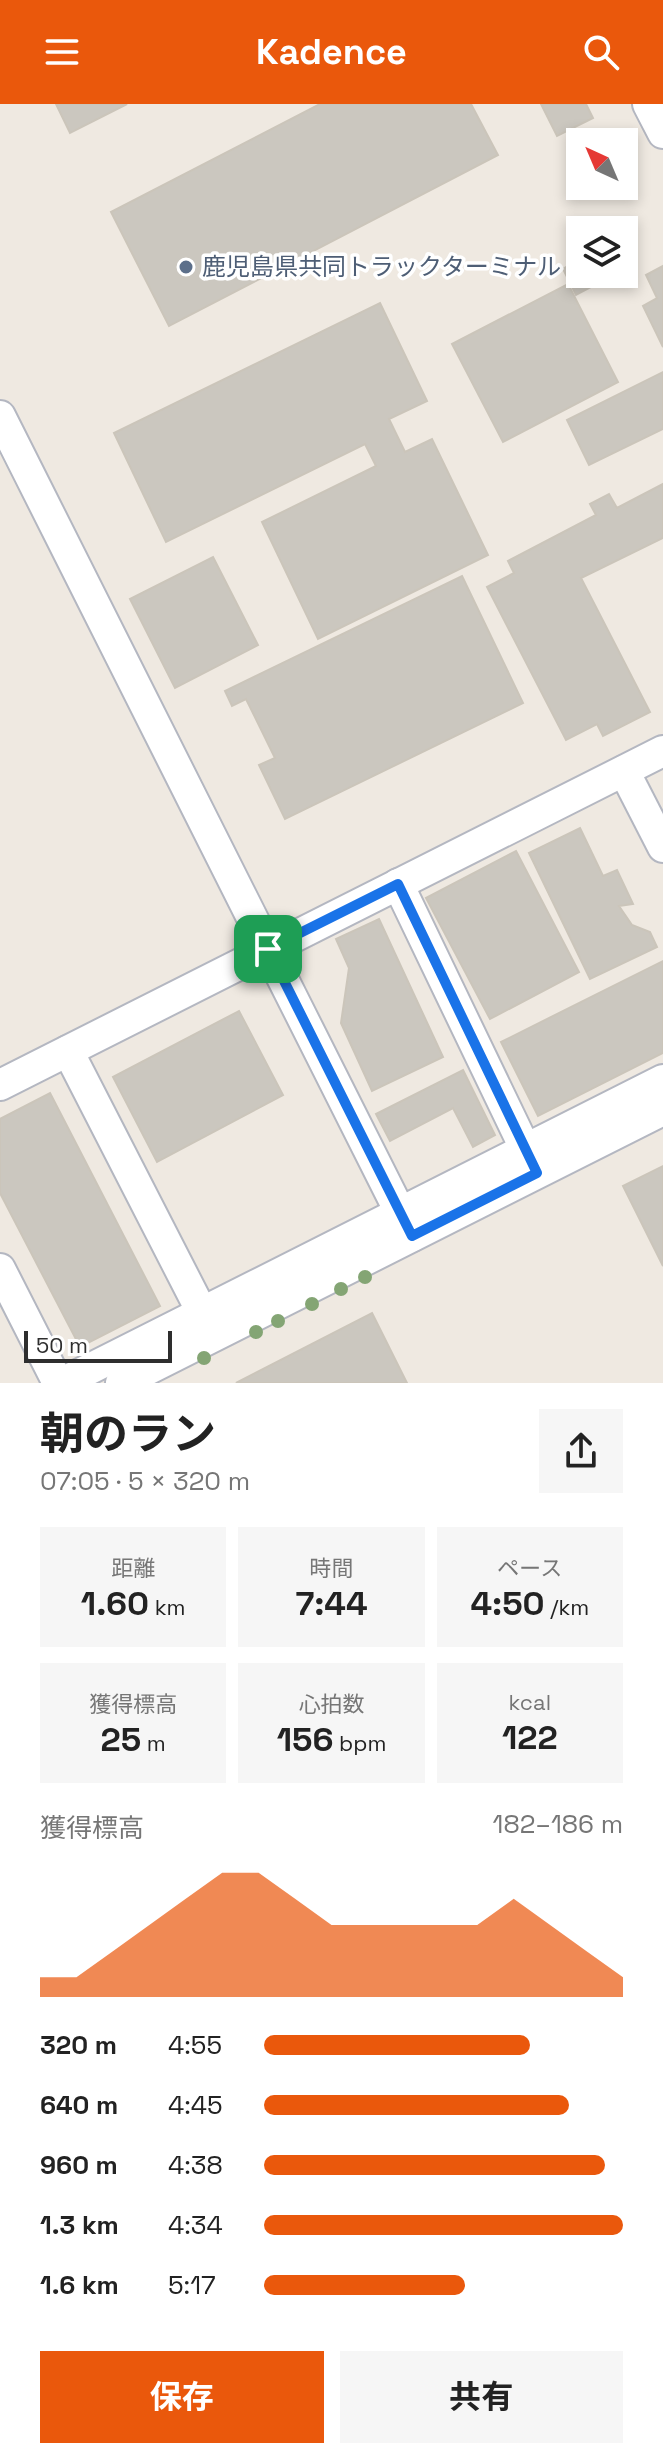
<!DOCTYPE html>
<html lang="ja">
<meta charset="utf-8">
<style>
:root{--surface:#fff;--page:#f6f6f6;--text:#222;--muted:#767676;--accent:#ea580c}
body{margin:0;font-family:"Space Grotesk","Noto Sans JP",sans-serif;background:var(--page);color:var(--text);height:100vh;display:flex;flex-direction:column;font-size:30px;white-space:nowrap}
*{box-sizing:border-box;margin:0}
p{font-size:26px;color:var(--muted)}
.icon{flex:none;width:44px;height:44px;fill:none;stroke:currentColor;stroke-width:2;stroke-linecap:round;stroke-linejoin:round}
.map{position:relative;height:1279px;overflow:hidden}
.sheet{display:flex;flex-direction:column;background:var(--surface);flex:1}
.sheet>*{flex:none}
.needle{width:52px;rotate:316deg}
.buttons{position:absolute;left:566px;top:24px;display:grid;gap:16px}
.buttons a{display:grid;place-items:center;width:72px;height:72px;border-radius:0px;background:var(--surface);box-shadow:0 4px 12px #0003;font-size:40px}
.scale{position:absolute;left:24px;bottom:20px;width:148px;box-sizing:border-box;padding-left:8px;border:4px solid #2e2e2e;border-top:0;font-size:22px;line-height:28px;white-space:nowrap;color:#2e2e2e;-webkit-text-stroke:6px #fff;paint-order:stroke}
.pin{position:absolute;display:grid;place-items:center;width:68px;height:68px;color:#fff;margin:-34px;border-radius:16px;box-shadow:0 4px 12px #0006}
.round{display:grid;place-items:center;flex:none;width:84px;height:84px;border-radius:0px;background:var(--page)}
.summary{display:flex;align-items:center;justify-content:space-between;height:136px;padding:0 40px}
h1{font-size:44px;font-weight:700;line-height:60px}
.figures{display:grid;grid-template-columns:repeat(3,1fr);gap:12px;height:136px;padding:8px 40px}
.figures div{display:grid;align-content:center;border-radius:0px;background:var(--page);text-align:center}
.figures b{font-size:34px;font-weight:700}
.figures small{font-size:22px;font-weight:400}
.figures p{font-size:22px}
.chart{height:224px;padding:16px 40px}
.chart p{display:flex;justify-content:space-between}
.chart svg{width:100%;height:144px;margin-top:8px;fill:var(--accent);opacity:.7}
.primary-button{display:flex;gap:16px;margin-top:auto;padding:16px 40px}
.primary-button a{flex:1;height:92px;border-radius:0px;background:var(--accent);color:#fff;font-size:32px;font-weight:700;line-height:92px;text-align:center}
.primary-button a+a{background:var(--page);color:var(--text)}
ul{padding:0 40px;list-style:none;font-size:26px}
li{display:grid;grid-template-columns:128px 96px 1fr;align-items:center;height:60px}
li i{height:20px;border-radius:10px;background:var(--accent)}
header{display:flex;justify-content:space-between;align-items:center;height:104px;padding:0 40px;background:var(--accent);color:#fff;font-size:36px;font-weight:700}
.map>svg:first-child{display:block}
</style>
<header><svg class="icon" aria-label="menu" viewBox="0 0 24 24"><path d="M4 6h16M4 12h16M4 18h16"/></svg>Kadence<svg class="icon" aria-label="search" viewBox="0 0 24 24"><circle cx="10" cy="10" r="6"/><path d="M15 15l6 6"/></svg></header>
<div class="map">
<svg width="663" height="1279" viewBox="0 0 663 1279">
<rect width="100%" height="100%" fill="#efe9e1"/>
<g fill="#cbc7bf" stroke="#cbc5ba" stroke-width="2">
<path d="M56,0H127L70,29Z"/>
<path d="M320,0H471L498,51L169,222L111,108Z"/>
<path d="M541,0H586L593,14L557,32Z"/>
<path d="M580,155V170H605L608,174L576,191L563,165Z"/>
<path d="M663,162V243L643,202L657,194L646,171Z"/>
<path d="M568,180L618,278L503,338L452,240Z"/>
<path d="M380,199L427,297L389,315L405,348L432,335L488,451L318,535L262,418L376,362L365,340L166,438L114,329Z"/>
<path d="M663,268V325L589,361L567,316Z"/>
<path d="M663,380V434L581,474L650,608L603,632L597,620L566,636L487,483L514,469L508,457L596,411L590,400L609,390L617,404Z"/>
<path d="M213,453L258,541L175,584L130,495Z"/>
<path d="M462,472L523,599L285,715L259,661L275,654L246,595L232,602L225,587Z"/>
<path d="M580,724L603,772L617,766L633,800L619,802L632,821L650,828L657,843L590,875L529,749Z"/>
<path d="M516,747L579,868L490,915L426,794Z"/>
<path d="M379,815L443,953L372,987L341,919L349,864L336,835Z"/>
<path d="M663,857V949L538,1012L501,938Z"/>
<path d="M239,907L283,991L157,1058L113,973Z"/>
<path d="M463,966L495,1031L473,1043L453,1004L390,1037L376,1010Z"/>
<path d="M50,989L160,1202L80,1243L0,1089V1015Z"/>
<path d="M663,1062V1162L623,1082Z"/>
<path d="M372,1209L407,1279H236Z"/>
</g>
<g fill="none" stroke-linecap="round" stroke-linejoin="round">
<defs>
<g id="secondary">
<path d="M648,0L663,29"/>
<path d="M0,312L412,1132"/>
<path d="M624,667L663,743"/>
<path d="M398,780L534,1063"/>
<path d="M68,947L211,1226"/>
<path d="M0,981L663,647"/>
<path d="M0,1165L58,1279"/>
<path d="M62,1279L663,976"/>
<path d="M121,1279L663,1006"/>
</g>
</defs>
<use href="#secondary" stroke="#b4b7c1" stroke-width="34"/>
<use href="#secondary" stroke="#fff" stroke-width="30"/>
</g>
<g fill="#84a574">
<circle cx="365" cy="1173" r="7"/>
<circle cx="341" cy="1185" r="7"/>
<circle cx="312" cy="1200" r="7"/>
<circle cx="278" cy="1217" r="7"/>
<circle cx="256" cy="1228" r="7"/>
<circle cx="204" cy="1254" r="7"/>
</g>
<g fill="none" stroke-linecap="round" stroke-linejoin="round">
<defs>
<path id="route" d="M398,780L537,1069L412,1132L268,845Z"/>
</defs>
<use href="#route" stroke="#fff" stroke-width="16"/>
<use href="#route" stroke="#1a73e8" stroke-width="10"/>
</g>
<circle fill="#5c6f8a" stroke="#fff" stroke-width="3" cx="186" cy="163" r="8"/>
<g text-anchor="middle" stroke-width="7" stroke-linejoin="round" paint-order="stroke">
<g font-size="24" fill="#4e5e75" stroke="#fff" text-anchor="start">
<text x="202" y="171">鹿児島県共同トラックターミナル</text>
</g>
</g>
</svg>
<div class="buttons">
<a><svg class="needle" viewBox="-14 -14 28 28"><path d="M0-13l5 13h-10z" fill="#e53935"/><path d="M0 13l5-13h-10z" fill="#767676"/></svg></a>
<a><svg class="icon" aria-label="layers" viewBox="0 0 24 24"><path d="M12 4l9 5-9 5-9-5zM3 14l9 5 9-5"/></svg></a>
</div>
<div class="scale">50 m</div>
<div class="pin" style="left:268px;top:845px;background:#1e9e55"><svg class="icon" aria-label="arrive" viewBox="0 0 24 24"><path d="M6 21V4h12l-3 4 3 4H6"/></svg></div>
</div>
<section class="sheet">
<div class="summary"><div><h1>朝のラン</h1><p>07:05 · 5 × 320 m</p></div><a class="round"><svg class="icon" aria-label="share" viewBox="0 0 24 24"><path d="M12 15V3M7 8l5-5 5 5M5 13v7h14v-7"/></svg></a></div>
<div class="figures">
<div><p>距離</p><b>1.60<small> km</small></b></div>
<div><p>時間</p><b>7:44</b></div>
<div><p>ペース</p><b>4:50<small> /km</small></b></div>
</div>
<div class="figures">
<div><p>獲得標高</p><b>25<small> m</small></b></div>
<div><p>心拍数</p><b>156<small> bpm</small></b></div>
<div><p>kcal</p><b>122</b></div>
</div>
<div class="chart"><p><span>獲得標高</span>182–186 m</p>
<svg viewBox="0 0 160 44" preserveAspectRatio="none"><path d="M0 44V38L10 38L20 30L30 22L40 14L50 6L60 6L70 14L80 22L90 22L100 22L110 22L120 22L130 14L140 22L150 30L160 38V44z"/></svg>
</div>
<ul>
<li><b>320 m</b>4:55<i style="width:74%"></i></li>
<li><b>640 m</b>4:45<i style="width:85%"></i></li>
<li><b>960 m</b>4:38<i style="width:95%"></i></li>
<li><b>1.3 km</b>4:34<i style="width:100%"></i></li>
<li><b>1.6 km</b>5:17<i style="width:56%"></i></li>
</ul>
<div class="primary-button"><a>保存</a><a>共有</a></div>
</section>
